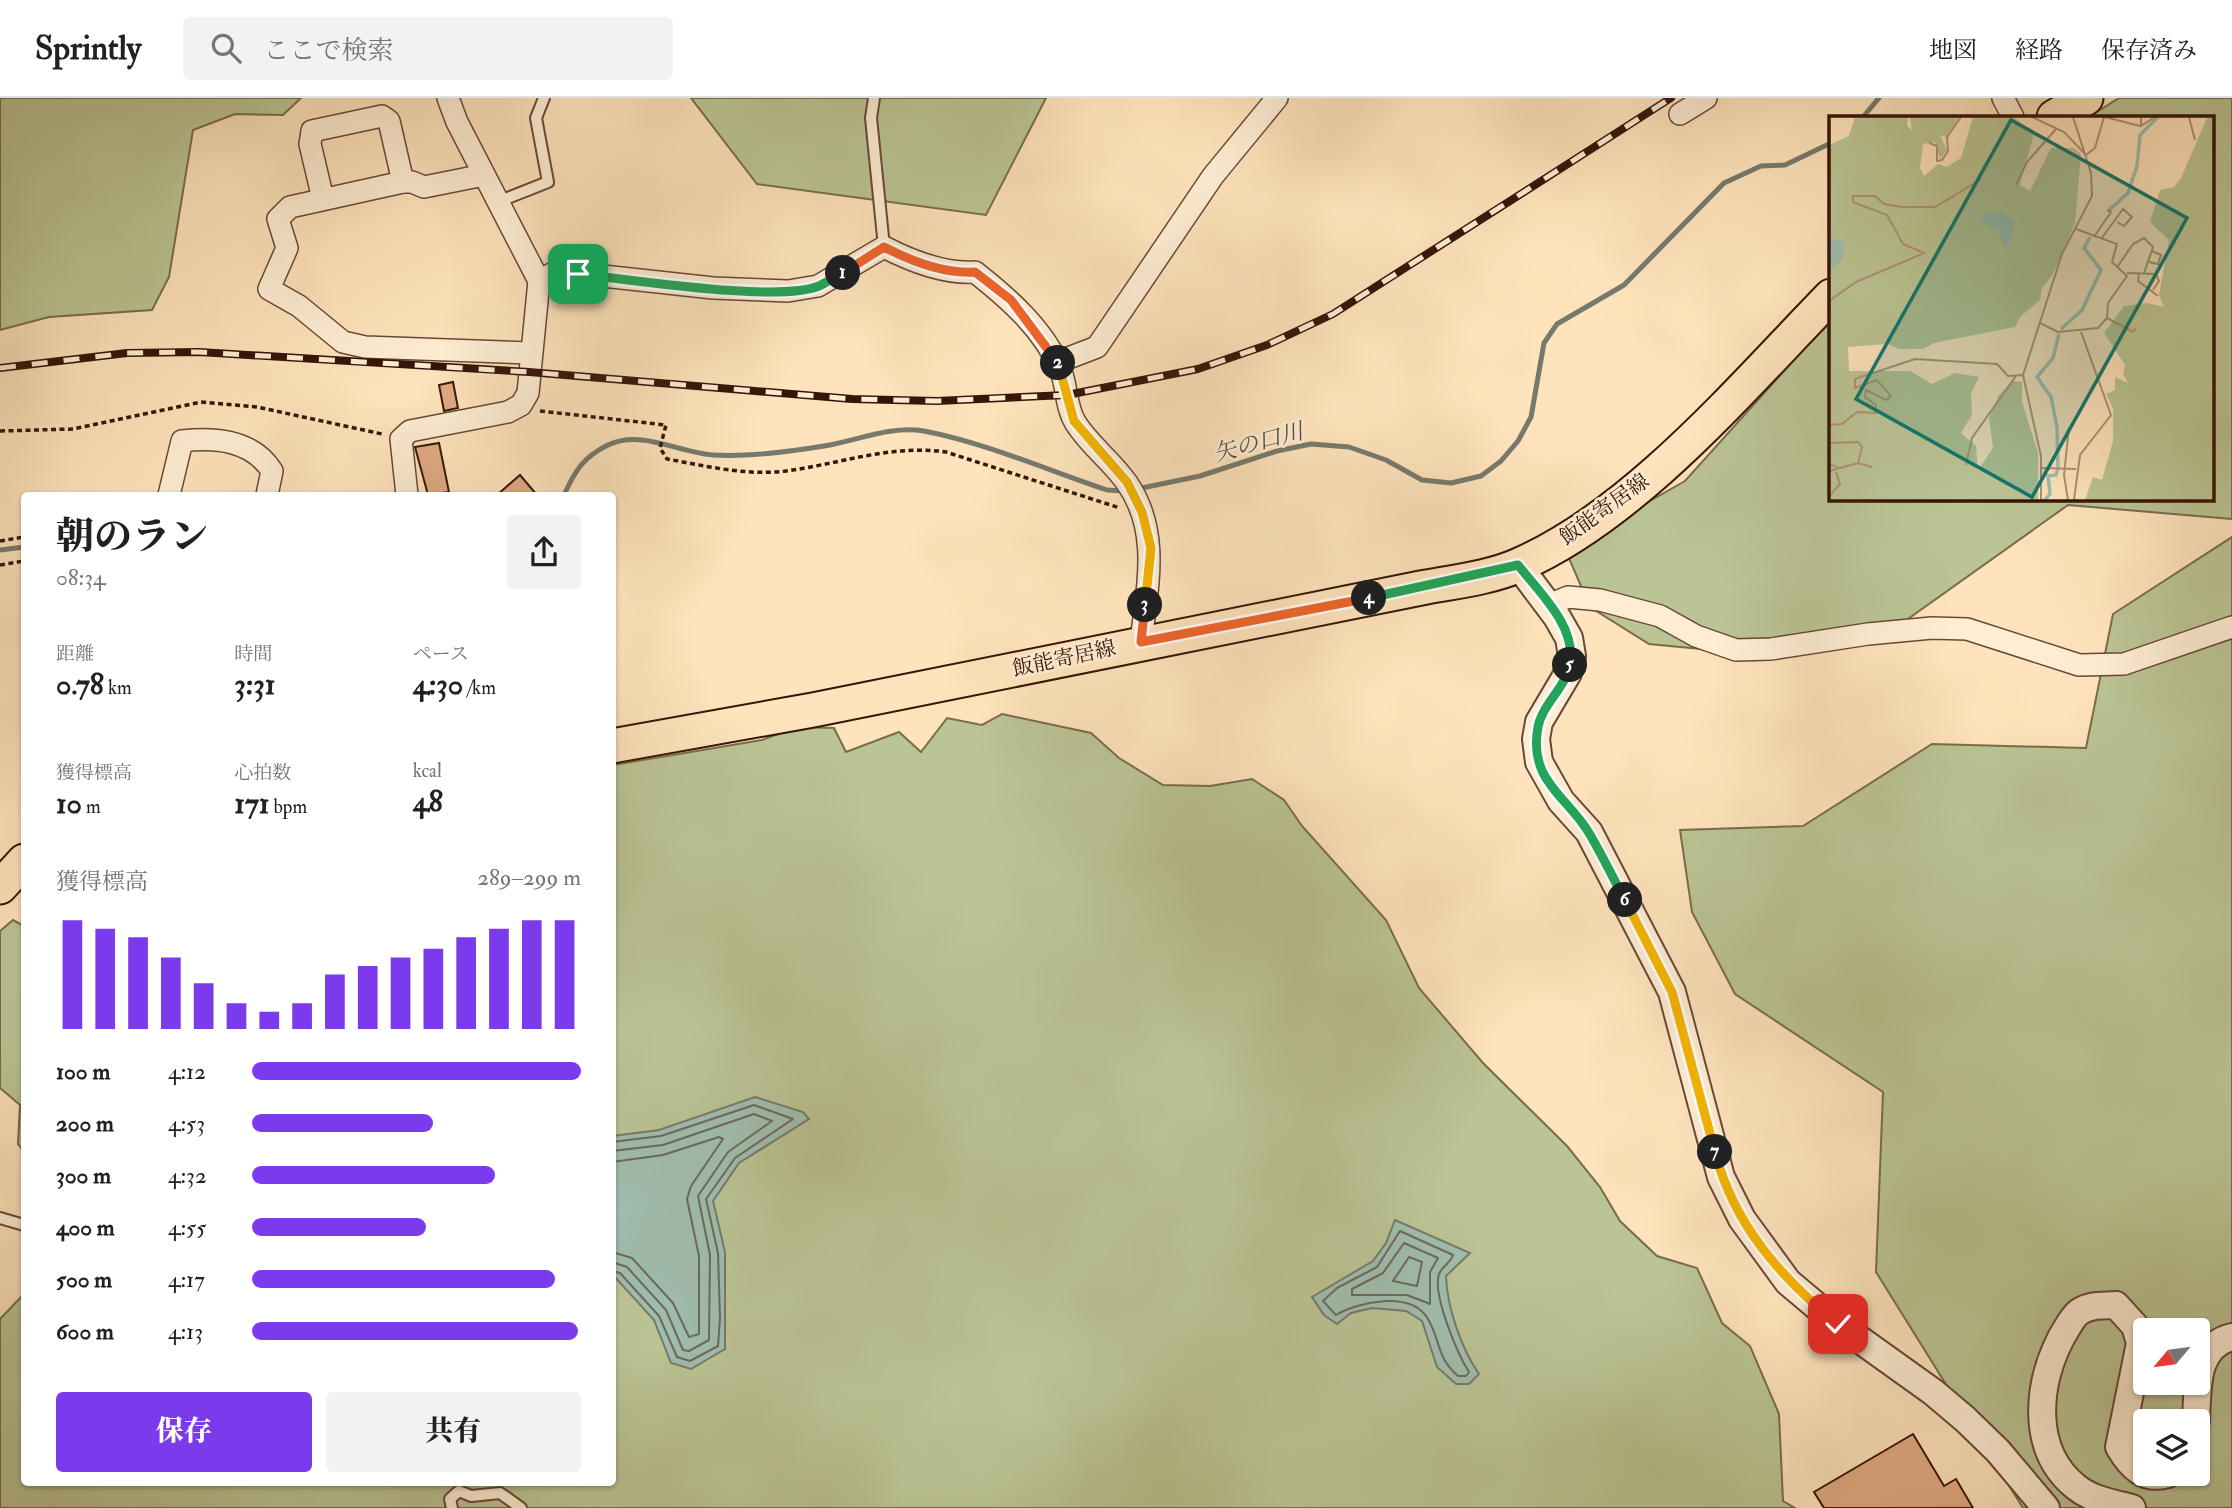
<!DOCTYPE html>
<html lang="ja">
<meta charset="utf-8">
<style>
:root{--surface:#fff;--page:#f2f2f2;--text:#202124;--muted:#757577;--line:#e0e0e0;--accent:#7c3aed}
body{margin:0;font-family:"IM FELL Double Pica","Noto Serif JP",serif;background:var(--page);color:var(--text);height:100vh;display:flex;flex-direction:column;font-size:26px;white-space:nowrap}
*{box-sizing:border-box;margin:0}
p{font-size:23px;color:var(--muted)}
.icon{flex:none;width:38px;height:38px;fill:none;stroke:currentColor;stroke-width:2;stroke-linecap:round;stroke-linejoin:round}
.map{position:relative;flex:1;overflow:hidden}
.side{position:absolute;left:21px;top:394px;width:595px;height:994px;display:flex;flex-direction:column;background:var(--surface);border-radius:7px;box-shadow:0 2px 5px #0004}
.side>*{flex:none}
.needle{width:46px;rotate:241deg}
.controls{position:absolute;left:2133px;top:1220px;display:grid;gap:14px}
.controls a{display:grid;place-items:center;width:77px;height:77px;border-radius:7px;background:var(--surface);box-shadow:0 2px 5px #0004;font-size:35px}
.pin{position:absolute;display:grid;place-items:center;width:60px;height:60px;color:#fff;margin:-30px;border-radius:14px;box-shadow:0 4px 10px #0006}
.km{position:absolute;width:35px;height:35px;margin:-18px;border-radius:50%;background:#222;color:#fff;font-size:19px;line-height:35px;text-align:center}
.round{display:grid;place-items:center;flex:none;width:74px;height:74px;border-radius:7px;background:var(--page)}
.overview{display:flex;align-items:center;justify-content:space-between;height:119px;padding:0 35px}
h1{font-size:38px;font-weight:800;line-height:52px}
.stats{display:grid;grid-template-columns:repeat(3,1fr);gap:10px;height:119px;padding:7px 35px}
.stats div{display:grid;align-content:center}
.stats b{font-size:30px;font-weight:800}
.stats small{font-size:19px;font-weight:400}
.stats p{font-size:19px}
.chart{height:196px;padding:14px 35px}
.chart p{display:flex;justify-content:space-between}
.chart svg{width:100%;height:126px;margin-top:7px;stroke:var(--accent);stroke-width:6}
.button{display:flex;gap:14px;margin-top:auto;padding:14px 35px}
.button a{flex:1;height:80px;border-radius:7px;background:var(--accent);color:#fff;font-size:28px;font-weight:800;line-height:80px;text-align:center}
.button a+a{background:var(--page);color:var(--text)}
ul{padding:0 35px;list-style:none;font-size:23px}
li{display:grid;grid-template-columns:112px 84px 1fr;align-items:center;height:52px}
li i{height:18px;border-radius:9px;background:var(--accent)}
header{display:flex;align-items:center;gap:42px;box-sizing:border-box;height:98px;padding:0 35px;background:var(--surface);border-bottom:2px solid var(--line)}
header strong{font-size:33px}
nav{display:flex;gap:38px;margin-inline-start:auto;font-size:24px}
.search{width:490px;height:63px;background:var(--page);display:flex;align-items:center;gap:18px;box-sizing:border-box;padding:0 24px;border-radius:7px;color:var(--muted);font-size:26px}
.map>svg:first-child{display:block}
</style>
<header>
<strong>Sprintly</strong>
<div class="search"><svg class="icon" aria-label="search" viewBox="0 0 24 24"><circle cx="10" cy="10" r="6"/><path d="M15 15l6 6"/></svg>ここで検索</div>
<nav><a>地図</a><a>経路</a><a>保存済み</a></nav>
</header>
<div class="map">
<svg width="2232" height="1410" viewBox="0 0 2232 1410">
<rect width="100%" height="100%" fill="#fee3bc"/>
<filter id="stains"><feTurbulence type="fractalNoise" baseFrequency=".00286" numOctaves="4"/><feColorMatrix values="0 0 0 0 .2 0 0 0 0 .09 0 0 0 0 .02 0 0 0 .5 -.17"/></filter>
<radialGradient id="worn" r=".72"><stop offset=".6" stop-color="#630" stop-opacity="0"/><stop offset="1" stop-color="#630" stop-opacity=".3"/></radialGradient>
<g fill="#bbc494" stroke="#786c4e" stroke-width="2" fill-rule="evenodd">
<path d="M0,0H301L283,17L235,16L193,32L169,179L152,212L49,219L0,232Z"/>
<path d="M691,0H1046L986,117L757,86Z"/>
<path d="M2119,0H2232V421L2068,407L1898,528L1722,553L1649,546L1590,509L1565,451L1685,383L1831,221V401H2213V19H2089Z"/>
<path d="M2232,439V1410H2023L1876,1174L1883,994L1735,896L1692,814L1680,732L1803,728L1932,646L2086,650L2113,516ZM2146,1232H2198V1284H2146ZM2146,1323H2198V1376H2146Z"/>
<path d="M1002,616L1091,635L1119,660L1163,687L1210,688L1252,681L1284,702L1302,728L1386,822L1419,890L1483,965L1567,1048L1600,1089L1620,1123L1657,1158L1697,1170L1722,1225L1750,1248L1779,1316L1783,1403L1795,1410H0V1221L24,1196V1384H612L613,667L762,642L797,629L834,630L846,654L899,634L921,654L947,620L982,627Z"/>
<path d="M13,822L24,828V1054L18,1046L20,1007L0,990V833Z"/>
</g>
<g fill="#a0beaf" stroke="#767a6d" stroke-width="2">
<path d="M755,999L803,1014L809,1021L739,1065L713,1103L725,1154V1251L691,1271L671,1265L654,1222L613,1177V1038L659,1032Z"/>
<path d="M1395,1122L1470,1155L1446,1178C1447,1209 1461,1250 1479,1276L1469,1286H1456L1437,1269L1422,1223L1406,1213L1372,1210L1351,1215L1337,1226L1324,1217L1312,1199L1373,1163L1386,1145Z"/>
</g>
<g fill="none" stroke-linecap="round" stroke-linejoin="round">
<g stroke="#6b6a5c" stroke-width="2">
<path d="M612,1044L661,1038L754,1007L793,1021L735,1060L706,1101L718,1155L720,1220L718,1248L690,1263L677,1259L659,1218L620,1175L612,1173"/>
<path d="M612,1053L663,1047L754,1016L772,1023L728,1054L698,1098L710,1157L709,1242L689,1253L683,1252L666,1212L627,1169L612,1164"/>
<path d="M612,1064L663,1057L719,1039L723,1041L691,1088L687,1101L699,1158V1236L689,1239L673,1205L632,1160L612,1154"/>
<path d="M1400,1133L1453,1157C1451,1164 1444,1167 1440,1174C1430,1192 1458,1257 1469,1274L1466,1278H1458C1436,1259 1441,1243 1428,1221C1411,1192 1358,1204 1336,1217L1323,1203L1337,1190L1377,1169Z"/>
<path d="M1404,1145L1438,1160L1430,1174V1206L1407,1197H1352V1191L1383,1175Z"/>
<path d="M1409,1159L1422,1164L1417,1188L1393,1183Z"/>
</g>
<g stroke="#767a6d" stroke-width="5">
<path d="M1863,19L1879,0"/>
<path d="M1137,391L1200,378L1277,353L1311,346L1349,349L1386,362L1422,382L1451,385L1481,378L1501,363L1518,343L1531,319L1544,245L1557,226L1624,187L1724,85L1761,68L1785,67L1831,45"/>
<path d="M564,397C575,373 583,359 608,347C642,331 679,355 713,357C749,359 788,354 824,348C856,343 891,327 924,333C986,345 1047,372 1107,392L1124,393"/>
<path d="M0,452L24,449"/>
</g>
</g>
<g fill="#e1aa82" stroke="#361509" stroke-width="2">
<path d="M453,284L458,310L444,313L439,287Z"/>
<path d="M439,345L449,394L428,397L415,349Z"/>
<path d="M520,377L537,397H497Z"/>
<path d="M1913,1336L1944,1388L1956,1381L1973,1410H1824L1814,1394Z"/>
</g>
<g fill="none" stroke-linecap="round" stroke-linejoin="round">
<defs>
<g id="service">
<path d="M874,0L871,20L884,149"/>
<path d="M500,103L548,84L536,20L544,0"/>
<path d="M0,1120L24,1127"/>
<path d="M452,1410L450,1401L459,1393L471,1398L500,1395L521,1410"/>
</g>
<g id="minor">
<path d="M448,0L457,24L539,183"/>
<path d="M2003,0L2013,19"/>
<path d="M1680,16L1706,0"/>
<path d="M484,77L424,89L412,84H403L290,109L278,121L287,150L269,191L299,208L343,244L365,249L530,255"/>
<path d="M323,101L310,46L312,33L382,18L389,23L403,84"/>
<path d="M1058,264L1097,249L1213,78L1277,0"/>
<path d="M169,397L182,343C216,339 252,342 272,373L267,397"/>
<path d="M407,397L401,341L410,333L508,314L521,307L528,295L539,183L557,173L713,190L788,193L818,188L884,149C911,163 945,176 975,174C1008,200 1045,232 1061,273C1067,289 1066,309 1075,324C1089,347 1112,363 1127,385C1161,434 1147,489 1141,544"/>
<path d="M1549,507L1568,499L1600,502L1660,518L1696,538L1736,552L1771,551L1868,536L1932,530L1967,531L2079,567L2124,566L2232,529"/>
</g>
<g id="tertiary">
<path d="M1518,467L1557,519L1569,540L1572,558L1568,575L1539,624L1536,641L1539,664L1561,703L1589,734L1672,894L1721,1079L1742,1121L1788,1184L1838,1226L1933,1294L1965,1321L1998,1353L2046,1410"/>
<path d="M2196,1323C2198,1292 2194,1248 2232,1239"/>
<path d="M2132,1410C2113,1405 2092,1402 2076,1389C2030,1352 2037,1287 2061,1240C2066,1232 2072,1219 2079,1214C2091,1206 2103,1208 2116,1207L2135,1228L2140,1245L2119,1349C2131,1369 2144,1383 2168,1376"/>
</g>
<g id="primary">
<path d="M2054,19L2086,0"/>
<path d="M612,648L813,612L1421,490C1453,484 1490,480 1519,467C1636,416 1743,288 1831,198"/>
<path d="M0,789L24,763"/>
</g>
</defs>
<use href="#service" stroke="#684836" stroke-width="14"/>
<use href="#minor" stroke="#684836" stroke-width="24"/>
<use href="#tertiary" stroke="#684836" stroke-width="30"/>
<use href="#primary" stroke="#361509" stroke-width="37"/>
<g stroke="#361509" stroke-width="3.5" stroke-dasharray="5 3.5" stroke-linecap="butt">
<path d="M540,313L666,327L660,350L667,361C706,368 746,378 786,373C839,366 892,346 946,354L1120,410"/>
<path d="M0,333L73,331L201,304L257,309L382,336"/>
<path d="M0,443L24,439"/>
<path d="M0,467L24,463"/>
</g>
<use href="#service" stroke="#feedd3" stroke-width="10"/>
<use href="#minor" stroke="#feedd3" stroke-width="21"/>
<use href="#tertiary" stroke="#feedd3" stroke-width="26"/>
<use href="#primary" stroke="#fee3bc" stroke-width="33"/>
<defs>
<path id="rail" d="M0,270L127,255L199,254L529,274L852,301L937,303L1067,297L1198,271L1267,247L1333,216L1671,0"/>
</defs>
<use href="#rail" stroke="#361509" stroke-width="8"/>
<use href="#rail" stroke="#feedd3" stroke-width="5" stroke-dasharray="16" stroke-linecap="butt"/>
</g>
<g fill="none" stroke-linecap="round" stroke-linejoin="round">
<defs>
<path id="split-1" d="M578,176C630,181 777,205 819,188C827,184 835,179 843,175"/>
<path id="split-2" d="M843,175L884,149C911,163 945,176 975,174L1011,202L1058,265"/>
<path id="split-3" d="M1058,265L1074,323L1127,384L1142,414L1151,450L1145,507"/>
<path id="split-4" d="M1145,507L1141,544L1369,500"/>
<path id="split-5" d="M1369,500L1518,467C1540,495 1577,529 1570,567"/>
<path id="split-6" d="M1570,567C1565,590 1542,607 1538,629C1528,683 1567,698 1589,735C1602,757 1613,780 1625,802"/>
<path id="split-7" d="M1625,802L1672,894L1715,1054"/>
<path id="split-8" d="M1715,1054C1734,1127 1781,1180 1838,1226"/>
</defs>
<use href="#split-1" stroke="#fff" stroke-width="14"/>
<use href="#split-2" stroke="#fff" stroke-width="14"/>
<use href="#split-3" stroke="#fff" stroke-width="14"/>
<use href="#split-4" stroke="#fff" stroke-width="14"/>
<use href="#split-5" stroke="#fff" stroke-width="14"/>
<use href="#split-6" stroke="#fff" stroke-width="14"/>
<use href="#split-7" stroke="#fff" stroke-width="14"/>
<use href="#split-8" stroke="#fff" stroke-width="14"/>
<use href="#split-1" stroke="#22a559" stroke-width="9"/>
<use href="#split-2" stroke="#f0652b" stroke-width="9"/>
<use href="#split-3" stroke="#f5b400" stroke-width="9"/>
<use href="#split-4" stroke="#f0652b" stroke-width="9"/>
<use href="#split-5" stroke="#22a559" stroke-width="9"/>
<use href="#split-6" stroke="#22a559" stroke-width="9"/>
<use href="#split-7" stroke="#f5b400" stroke-width="9"/>
<use href="#split-8" stroke="#f5b400" stroke-width="9"/>
</g>
<g text-anchor="middle" stroke-width="5" stroke-linejoin="round" paint-order="stroke">
<g font-size="21" fill="#361509" stroke="#feedd3">
<text transform="translate(1604 411) rotate(-36)" y="7">飯能寄居線</text>
<text transform="translate(1064 560) rotate(-12)" y="7">飯能寄居線</text>
</g>
<g font-size="23" font-style="italic" fill="#5b5043" stroke="#feedd3">
<text transform="translate(1258 344) rotate(-15)" y="8">矢の口川</text>
</g>
</g>
<g transform="translate(1829 18)">
<rect width="385" height="385" fill="#fee3bc"/>
<path d="M26,1H79L78,10L83,14L81,1H130L117,21L111,19L118,34L111,43L106,26L94,28L91,52L95,60L109,48L118,51L132,42L144,1H185L205,17L191,69L201,75L222,32H245L252,38L246,107L224,158L213,172L211,184L192,200L186,211L105,227L94,233H70L59,228L19,231L20,255H81L103,268L126,257L150,261L142,277L143,299L132,317L147,330L149,354L164,332L160,302L170,279L184,265L193,266V286L209,337V384H0V29L20,20ZM385,1V384H256L264,361L273,364L284,325V292L277,278L286,274V261L299,267L294,258L296,249L275,217L295,190L318,187L335,191L330,179L340,124L321,106L331,74L345,71L352,62L378,2Z" fill="#bbc494"/>
<path d="M172,96L186,106L181,127L174,132L171,115L151,106L153,98ZM0,121L16,127L13,144L3,153Z" fill="#a0beaf"/>
<path fill="none" stroke="#a0beaf" stroke-width="3.5" d="M280,94L299,77L308,50L311,19L329,1M232,213L253,194L272,154L255,132L261,121M216,384L221,378L219,360L227,359L229,352L228,311L222,281L208,261L224,242L230,218"/>
<path fill="none" stroke="#ae9174" stroke-width="2" d="M203,1L235,16L257,39L266,32L275,1M276,1L311,10M312,1V10L326,1M360,1L366,24M100,27L108,30V45L113,44L119,35L118,21L132,1M187,69L198,46L228,12M265,121L282,96L278,94M272,123L294,93L303,101L295,110L288,106M320,146L329,148L332,139L323,135M289,150L304,128L315,122L324,131L315,157M298,157L327,158L330,165L324,174M310,157L309,165L329,180M0,185L27,166L95,137L74,128L58,99L24,86V80H46L55,88L72,91H106L151,64M278,202L304,216L307,212M211,207L229,216L269,212L278,202L279,187L298,160L283,146L288,128L247,113M0,309L13,308L28,296L47,297V289L36,281L37,274L57,284L62,280L48,264L26,272V263L86,243L168,248L179,260L194,259M0,327L29,326L33,331L29,347M0,348L11,352L0,355M137,349L143,322L187,260M11,352L29,347L43,351M213,352L247,353M1,379L11,368L7,356M212,384V340L194,259L233,138L263,80L262,57L244,1M239,384L235,359L240,311M245,384L251,339L282,299L252,216"/>
<path fill="#0f766e" fill-opacity="0.15" stroke="#0f766e" stroke-width="3.5" d="M182,4L358,102L203,381L27,283Z"/>
<rect width="385" height="385" fill="none" stroke="#361509" stroke-width="3.5"/>
</g>
<rect width="100%" height="100%" filter="url(#stains)"/>
<rect width="100%" height="100%" fill="url(#worn)"/>
</svg>
<div class="controls">
<a><svg class="needle" viewBox="-14 -14 28 28"><path d="M0-13l5 13h-10z" fill="#e53935"/><path d="M0 13l5-13h-10z" fill="#757577"/></svg></a>
<a><svg class="icon" aria-label="layers" viewBox="0 0 24 24"><path d="M12 4l9 5-9 5-9-5zM3 14l9 5 9-5"/></svg></a>
</div>
<div class="pin" style="left:578px;top:176px;background:#1e9e55"><svg class="icon" aria-label="arrive" viewBox="0 0 24 24"><path d="M6 21V4h12l-3 4 3 4H6"/></svg></div>
<div class="pin" style="left:1838px;top:1226px;background:#d93025"><svg class="icon" aria-label="check" viewBox="0 0 24 24"><path d="M5 12l5 5 9-10"/></svg></div>
<b class="km" style="left:843px;top:175px">1</b>
<b class="km" style="left:1058px;top:265px">2</b>
<b class="km" style="left:1145px;top:507px">3</b>
<b class="km" style="left:1369px;top:500px">4</b>
<b class="km" style="left:1570px;top:567px">5</b>
<b class="km" style="left:1625px;top:802px">6</b>
<b class="km" style="left:1715px;top:1054px">7</b>
<section class="side">
<div class="overview"><div><h1>朝のラン</h1><p>08:34</p></div><a class="round"><svg class="icon" aria-label="share" viewBox="0 0 24 24"><path d="M12 15V3M7 8l5-5 5 5M5 13v7h14v-7"/></svg></a></div>
<div class="stats">
<div><p>距離</p><b>0.78<small> km</small></b></div>
<div><p>時間</p><b>3:31</b></div>
<div><p>ペース</p><b>4:30<small> /km</small></b></div>
</div>
<div class="stats">
<div><p>獲得標高</p><b>10<small> m</small></b></div>
<div><p>心拍数</p><b>171<small> bpm</small></b></div>
<div><p>kcal</p><b>48</b></div>
</div>
<div class="chart"><p><span>獲得標高</span>289–299 m</p>
<svg viewBox="0 0 160 44" preserveAspectRatio="none"><path d="M5 44V6M15 44V9M25 44V12M35 44V19M45 44V28M55 44V35M65 44V38M75 44V35M85 44V25M95 44V22M105 44V19M115 44V16M125 44V12M135 44V9M145 44V6M155 44V6"/></svg>
</div>
<ul>
<li><b>100 m</b>4:12<i style="width:100%"></i></li>
<li><b>200 m</b>4:53<i style="width:55%"></i></li>
<li><b>300 m</b>4:32<i style="width:74%"></i></li>
<li><b>400 m</b>4:55<i style="width:53%"></i></li>
<li><b>500 m</b>4:17<i style="width:92%"></i></li>
<li><b>600 m</b>4:13<i style="width:99%"></i></li>
</ul>
<div class="button"><a>保存</a><a>共有</a></div>
</section>
</div>
